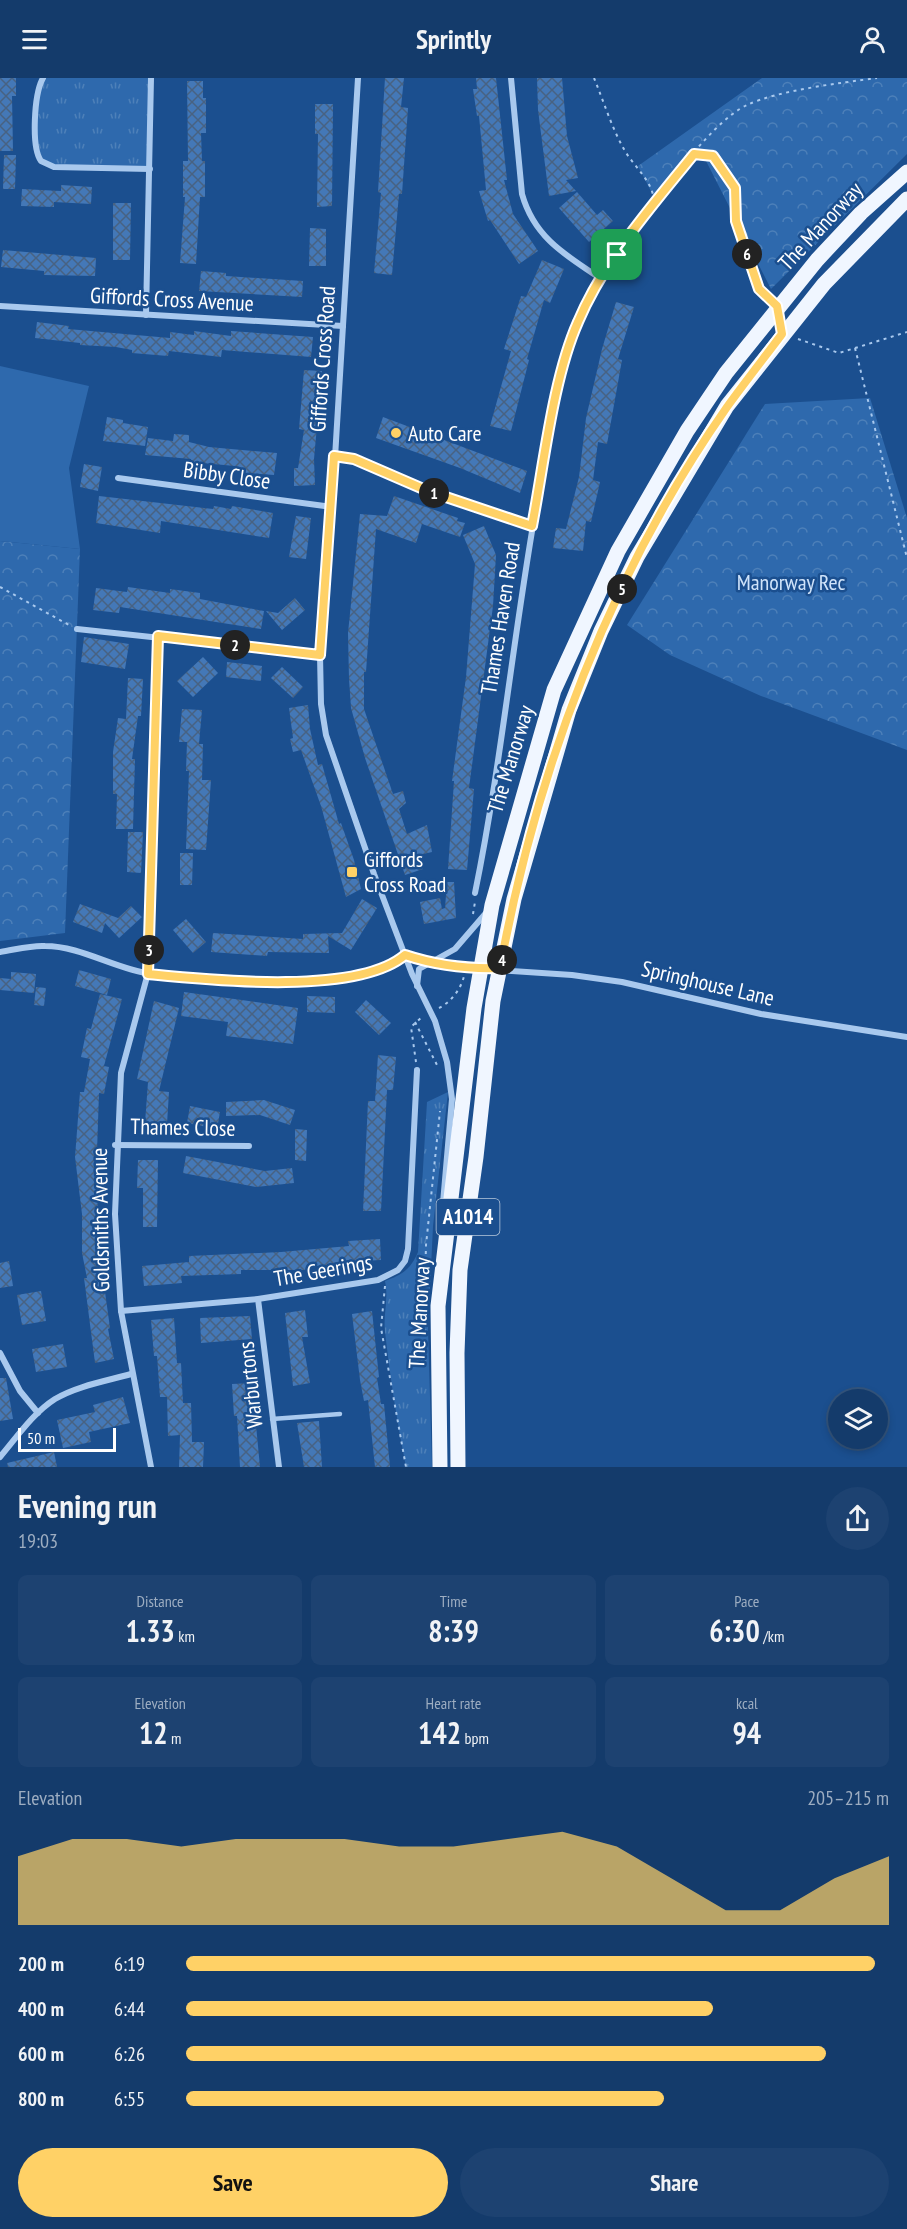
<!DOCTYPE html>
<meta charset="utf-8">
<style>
:root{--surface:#143b6b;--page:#1d4271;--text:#f1f3f6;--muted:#9dadc1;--line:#33557e;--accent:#ffd166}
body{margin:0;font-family:"PT Sans Narrow",sans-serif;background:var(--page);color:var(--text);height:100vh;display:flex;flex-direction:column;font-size:22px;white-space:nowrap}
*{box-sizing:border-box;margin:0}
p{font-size:20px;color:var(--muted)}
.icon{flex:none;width:33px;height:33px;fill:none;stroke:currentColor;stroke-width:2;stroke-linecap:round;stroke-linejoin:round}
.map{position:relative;height:1389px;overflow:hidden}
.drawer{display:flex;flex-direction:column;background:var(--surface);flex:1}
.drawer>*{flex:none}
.fabs{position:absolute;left:828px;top:1311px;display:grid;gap:12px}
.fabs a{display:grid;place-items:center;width:60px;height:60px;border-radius:50%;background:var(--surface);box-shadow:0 3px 9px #0003,0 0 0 2px var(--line);font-size:30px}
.scale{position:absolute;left:18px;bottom:15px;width:98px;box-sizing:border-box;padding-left:6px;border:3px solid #fff;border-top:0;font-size:16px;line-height:21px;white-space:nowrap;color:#fff;-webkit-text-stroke:4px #1b4f8f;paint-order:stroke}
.pin{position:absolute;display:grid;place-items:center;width:51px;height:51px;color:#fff;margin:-26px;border-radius:12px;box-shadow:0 3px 9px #0006}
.km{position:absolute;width:30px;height:30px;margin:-15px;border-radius:50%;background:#222;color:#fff;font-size:16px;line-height:30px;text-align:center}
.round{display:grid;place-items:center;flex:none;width:63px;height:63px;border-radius:32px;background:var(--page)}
.overview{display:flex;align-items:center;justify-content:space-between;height:102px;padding:0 18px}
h1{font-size:33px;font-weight:600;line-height:45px}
.stats{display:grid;grid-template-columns:repeat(3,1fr);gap:9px;height:102px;padding:6px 18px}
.stats div{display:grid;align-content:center;border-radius:9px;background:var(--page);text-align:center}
.stats b{font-size:30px;font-weight:600}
.stats small{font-size:16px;font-weight:400}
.stats p{font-size:16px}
.chart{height:168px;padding:12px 18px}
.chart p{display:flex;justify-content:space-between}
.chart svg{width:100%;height:108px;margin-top:6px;fill:var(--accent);opacity:.7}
.action{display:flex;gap:12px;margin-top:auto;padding:12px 18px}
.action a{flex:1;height:69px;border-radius:36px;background:var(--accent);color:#111;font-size:24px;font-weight:600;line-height:69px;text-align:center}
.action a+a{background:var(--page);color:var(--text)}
ul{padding:0 18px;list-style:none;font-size:20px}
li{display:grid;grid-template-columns:96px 72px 1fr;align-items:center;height:45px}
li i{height:15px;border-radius:8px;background:var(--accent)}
header{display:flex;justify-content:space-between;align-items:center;height:78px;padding:0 18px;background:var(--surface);font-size:27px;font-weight:600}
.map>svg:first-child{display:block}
</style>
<header><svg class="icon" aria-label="menu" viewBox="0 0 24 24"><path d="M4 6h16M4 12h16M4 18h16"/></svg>Sprintly<svg class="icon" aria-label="person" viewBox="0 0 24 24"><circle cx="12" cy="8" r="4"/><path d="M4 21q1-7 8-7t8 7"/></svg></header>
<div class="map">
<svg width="907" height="1389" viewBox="0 0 907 1389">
<defs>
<pattern id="grass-tufts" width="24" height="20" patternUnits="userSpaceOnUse" patternTransform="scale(1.5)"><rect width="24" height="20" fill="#2e69ad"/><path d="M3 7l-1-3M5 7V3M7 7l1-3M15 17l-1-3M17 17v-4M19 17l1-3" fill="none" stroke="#4d80b9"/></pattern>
<pattern id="forest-crowns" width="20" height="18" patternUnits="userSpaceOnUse" patternTransform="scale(1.5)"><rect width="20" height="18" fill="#2e69ad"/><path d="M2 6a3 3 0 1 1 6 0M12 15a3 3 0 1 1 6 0" fill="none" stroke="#4d80b9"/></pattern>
<pattern id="building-cross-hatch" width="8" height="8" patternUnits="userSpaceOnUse" patternTransform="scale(1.5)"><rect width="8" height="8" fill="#4478b7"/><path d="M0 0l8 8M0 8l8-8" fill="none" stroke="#486282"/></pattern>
</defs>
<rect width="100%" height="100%" fill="#1b4f8f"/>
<g fill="url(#grass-tufts)">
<path d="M43,0H151L150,91L47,87L35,70L37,16Z"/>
<path d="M448,1014L433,1148L428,1251L432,1389H406C397,1344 390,1299 385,1254C383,1234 389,1224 385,1203C402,1197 411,1191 418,1174L427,1024Z"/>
</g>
<g fill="url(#forest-crowns)">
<path d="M762,0H907V76L771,211L703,77L654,119L638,88Z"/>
<path d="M870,320L907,440V672L761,618L670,577L627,547L765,326Z"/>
<path d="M0,463L80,471L65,855L0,863Z"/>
</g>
<path fill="#2e69ad" d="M0,288L89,308L69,390L80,471L0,463Z"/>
<g fill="url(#building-cross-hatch)">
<path d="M0,0H16V18H12L13,73H0Z"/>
<path d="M385,0H404L401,29L408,30L402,116H399L392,197L374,195L381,115L378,114Z"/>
<path d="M476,0H496L507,102H504L513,136L538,173L519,186L490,142L488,143L479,113L486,112L479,38H477L473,11H477Z"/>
<path d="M537,0H562L567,58L578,100L566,102L576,113L549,118L538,32Z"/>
<path d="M187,3H203V20H206V55H201L202,83H205V119H200L196,186L180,185L185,119H183V83H188Z"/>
<path d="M315,26H333L332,128L317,129L318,56H315Z"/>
<path d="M4,77H16L15,111H3Z"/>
<path d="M61,107L92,109L91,126L54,124V129L21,128L22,111L61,113Z"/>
<path d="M577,114L597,137L603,132L613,143L589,164L559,130Z"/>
<path d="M113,125H131L130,182H113Z"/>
<path d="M310,150L326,151V188H309Z"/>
<path d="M3,172L96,180L95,198L44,197V193L1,189Z"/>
<path d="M542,182L564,191L550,225L544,222L527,281L529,282L511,353L490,348L511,273L504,271L521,218L526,219Z"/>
<path d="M201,193L226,195V198L303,203L302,219L199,213Z"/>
<path d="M616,224L634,229L618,281L622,282L607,366L598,364L593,402L600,404L591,444L586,443L583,473L553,470L556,450L566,451L579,399L586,340L602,271Z"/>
<path d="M37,244L69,248L68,251L170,260V254L194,257V253L231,258V253L313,259L311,279L222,272L221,279L169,273L168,278L132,275V272L116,269L80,267V265L35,260Z"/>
<path d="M304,292L322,293L314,381L315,407L294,408V390H298L304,352L299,351Z"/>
<path d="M107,339L123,342V345L148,349L145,368L103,363Z"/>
<path d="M383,339L527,393L520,415L460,390L376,360Z"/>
<path d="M174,356L189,357V364L209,369L277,375L274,397L235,394V388L191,384V381L145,377L148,360L173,363Z"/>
<path d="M84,386L102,389L98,413L80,409Z"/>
<path d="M99,418L213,431L214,428L231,431L232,428L273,435L269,460L161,443L160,455L96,445Z"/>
<path d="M394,418L458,440L457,443L465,445L460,459L422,446L416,465L376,451L366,594H364V631L393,716L403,713L406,725L399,731L407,756L427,747L432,774L419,777L423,791L405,797L365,680L351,630L349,601L348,555L360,436L387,438Z"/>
<path d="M296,438L311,440L306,481L289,479Z"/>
<path d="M484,448L496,477L493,528L469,710L474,711L467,792L448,791L454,703H452L466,599L475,486L463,457Z"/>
<path d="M128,509L170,515V511L200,515V521L264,533L261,551L120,529L119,535L93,532L96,510L127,514Z"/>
<path d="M295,520L305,532L282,552L266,533L278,535Z"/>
<path d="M84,559L129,566L125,591L81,584Z"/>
<path d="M203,579L218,595L193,619L177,603Z"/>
<path d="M227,584L262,588L261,603L226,599Z"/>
<path d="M282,589L303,609L293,620L271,600Z"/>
<path d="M128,600L143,601L141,638H138L132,681H135L133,751H116L117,716H113V674L118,640L126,641Z"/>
<path d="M308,627L310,651L318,687L322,686L339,746L341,745L354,782L361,811L346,819L321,728L301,672L293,674L290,661L293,660L289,630Z"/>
<path d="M182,631L202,632L199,666H203L202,702H211L206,772L186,771L189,693H186L187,664H179Z"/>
<path d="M128,754H143L141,795L127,794Z"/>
<path d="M180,775H193L192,807H180Z"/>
<path d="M447,804H454L456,840L424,846L420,824L440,820L442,831L445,830Z"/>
<path d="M362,821L377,830L351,872L328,858L329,875L268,874L267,878L211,874L213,855L303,861V856L342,855Z"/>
<path d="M80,826L118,840L131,828L142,839L119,860L105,845L102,855L73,844Z"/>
<path d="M186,841L206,864L193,875L173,852Z"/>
<path d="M79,892L111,901L107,917L75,908Z"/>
<path d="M11,894L36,896L34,915L0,912V900L11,901Z"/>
<path d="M36,909L46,910L44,928L34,927Z"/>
<path d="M184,914L298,930L293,966L226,958L228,944L181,938Z"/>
<path d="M100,916L122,921L104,988L109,989L104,1016L99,1015L97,1074H95L100,1171H102L106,1192H102L110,1250L108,1251L114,1281L95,1285L84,1200H87L82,1175V1136L75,1079L80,1014H84L90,981L81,979L87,950L91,951Z"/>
<path d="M307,918L335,919V935L307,934Z"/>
<path d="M366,922L391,945L379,957L355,934Z"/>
<path d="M154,923L179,930L159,1013L169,1014L167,1046L145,1045L148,1004L137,1001Z"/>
<path d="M378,977L396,979L393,1012H387L381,1133H363L368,1023H375Z"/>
<path d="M264,1022L295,1032L290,1047L260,1037L226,1038V1024Z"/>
<path d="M190,1028L220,1034L217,1051L187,1045Z"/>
<path d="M295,1051L307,1052L306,1083L295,1082Z"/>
<path d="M186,1078L265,1093L292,1090L294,1105L256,1109L183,1095Z"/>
<path d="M138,1082H158L157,1149H143V1110H137Z"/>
<path d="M380,1161L381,1182L343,1184V1186L306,1189V1192H241V1196L181,1198L182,1205L144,1208L142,1188L189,1184V1178L281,1174L349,1168L348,1163Z"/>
<path d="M9,1183L13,1208L0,1210V1185Z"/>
<path d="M41,1213L46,1243L22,1247L17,1217Z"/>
<path d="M305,1232L308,1259H302L310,1305L293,1308L285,1235Z"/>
<path d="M372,1233L379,1299L377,1300L381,1326H384L390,1389H375L368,1322L364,1323L360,1302L352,1236Z"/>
<path d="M250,1238L252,1261L201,1265L200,1240Z"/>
<path d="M174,1240L177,1285H181L183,1325H191L192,1364H204L203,1389H179L180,1357L168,1358L167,1319H160L157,1278H154L151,1242Z"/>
<path d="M63,1266L67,1289L36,1294L32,1271Z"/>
<path d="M0,1300H6L13,1341L0,1343Z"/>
<path d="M252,1305L260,1389H240L237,1338H234L232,1306Z"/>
<path d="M123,1319L130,1345L89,1354L91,1364L63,1370L57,1342L95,1334L93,1327Z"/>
<path d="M319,1343L322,1389H304L297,1345Z"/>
<path d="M54,1374L57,1389H8L7,1385Z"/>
</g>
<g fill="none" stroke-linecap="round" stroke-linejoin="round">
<g stroke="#a9c9ee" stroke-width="2" stroke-dasharray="3 4.5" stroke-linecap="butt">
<path d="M594,0C604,24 612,51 625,73C635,90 654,104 654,125"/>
<path d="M694,76L713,78L735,110L736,143L759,211L769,220"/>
<path d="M622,170C648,133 708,45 747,27C779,12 841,5 877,0"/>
<path d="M798,261L839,275L907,254"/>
<path d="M855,270L907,480"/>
<path d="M0,509L69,547"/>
<path d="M473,836L475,824"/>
<path d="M439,930C451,924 461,911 464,898"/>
<path d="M415,944L437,987"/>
<path d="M416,984L411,949L423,938"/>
<path d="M425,1206L426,1167L440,1033"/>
<path d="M385,1208L381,1250L406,1389"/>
</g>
<path stroke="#a9c9ee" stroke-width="4.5" d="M272,1341L340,1336"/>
<g stroke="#a9c9ee" stroke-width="6">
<path d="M43,0C34,16 31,69 41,83L54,89L150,91"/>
<path d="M358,0L332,429L320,577L321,626L326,657L374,796L412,896L435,943L447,984L452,1021L443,1125"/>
<path d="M511,0L522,116C534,159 565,177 600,200"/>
<path d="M0,228L343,248"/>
<path d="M146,237L151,0"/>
<path d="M335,378L354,381L428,413L532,448"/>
<path d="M118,400L332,429"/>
<path d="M77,551L320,577"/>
<path d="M475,815C503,678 515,539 541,402C557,318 565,248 617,177"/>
<path d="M0,874C14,872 31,867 45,868C81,868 115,891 151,896C208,904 361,916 405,877"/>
<path d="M405,877L428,884L480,891L572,897L622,904L761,936L907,959"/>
<path d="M417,908L419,891L455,871L486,835"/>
<path d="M115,1067L249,1068"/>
<path d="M258,1221L279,1389"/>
<path d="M121,1233L258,1221L378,1202L398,1192L405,1183L408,1171L417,992"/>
<path d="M0,1275L20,1313L38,1335"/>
<path d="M0,1379C17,1359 33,1335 55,1321C77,1308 106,1303 131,1296"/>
<path d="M151,1389L121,1233L115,1136L121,995L148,895L157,558"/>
</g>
<g stroke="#f0f6ff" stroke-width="15">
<path d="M440,1389L438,1228L474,930L492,827L554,612L618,473L687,353L726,295L817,182L861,135L907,94"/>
<path d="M458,1389L457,1275L460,1192L476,1079L493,923L514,821L569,632L601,553L637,479L727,328L824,206L907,121"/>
</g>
</g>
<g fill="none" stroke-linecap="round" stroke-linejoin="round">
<defs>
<path id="route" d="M694,76L713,78L735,110L736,143L759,211L777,228L782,256C764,280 745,304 727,329C610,496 537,690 500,890C468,891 435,887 405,877C357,918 209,902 148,896L158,558L320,577L334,378L354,381L428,413L532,448C544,386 553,300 578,244C604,182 652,128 694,76Z"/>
</defs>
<use href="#route" stroke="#fff" stroke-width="12"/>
<use href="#route" stroke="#ffd166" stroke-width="8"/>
</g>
<g fill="#ffd166" stroke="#1b4f8f" stroke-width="2">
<circle cx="396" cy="355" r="6"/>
<rect x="346" y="788" width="12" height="12" rx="3"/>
</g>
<g text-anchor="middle" stroke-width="5" stroke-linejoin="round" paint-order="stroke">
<rect fill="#1b4f8f" stroke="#bbcadd" stroke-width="1.5" x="436.5" y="1121" width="63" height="36" rx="4.5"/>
<g font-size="21" font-weight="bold" fill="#fff">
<text x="468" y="1146">A1014</text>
</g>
<g font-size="22" fill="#fff" stroke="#1b4f8f">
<text transform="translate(820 148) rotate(-47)" y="8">The Manorway</text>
<text transform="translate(172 221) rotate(3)" y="8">Giffords Cross Avenue</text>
<text transform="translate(322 281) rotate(-86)" y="8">Giffords Cross Road</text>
<text transform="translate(227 397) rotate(8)" y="8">Bibby Close</text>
<text transform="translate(500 540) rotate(-81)" y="8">Thames Haven Road</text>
<text transform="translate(510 681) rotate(-73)" y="8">The Manorway</text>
<text transform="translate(708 905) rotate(13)" y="8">Springhouse Lane</text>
<text transform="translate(183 1049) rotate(1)" y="8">Thames Close</text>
<text transform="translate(100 1142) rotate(-91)" y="8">Goldsmiths Avenue</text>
<text transform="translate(323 1192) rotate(-10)" y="8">The Geerings</text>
<text transform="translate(419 1235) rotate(-87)" y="8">The Manorway</text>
<text transform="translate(250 1307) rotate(-96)" y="8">Warburtons</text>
</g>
<g font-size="22" fill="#fff" stroke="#1b4f8f" text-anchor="start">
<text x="408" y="363">Auto Care</text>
<text x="364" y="789">Giffords<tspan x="364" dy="25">Cross Road</tspan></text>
</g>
<g font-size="22" fill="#cfe3fa" stroke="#1b4f8f">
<text x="791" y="512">Manorway Rec</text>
</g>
</g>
</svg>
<div class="fabs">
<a><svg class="icon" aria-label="layers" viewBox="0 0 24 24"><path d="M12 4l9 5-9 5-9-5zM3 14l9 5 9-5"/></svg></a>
</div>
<div class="scale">50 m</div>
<div class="pin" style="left:617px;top:177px;background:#1e9e55"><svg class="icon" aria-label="arrive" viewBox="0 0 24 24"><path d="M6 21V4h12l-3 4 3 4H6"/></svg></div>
<b class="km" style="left:434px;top:415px">1</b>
<b class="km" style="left:235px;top:567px">2</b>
<b class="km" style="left:149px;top:872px">3</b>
<b class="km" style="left:502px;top:882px">4</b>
<b class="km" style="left:622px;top:511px">5</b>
<b class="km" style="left:747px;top:176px">6</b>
</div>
<section class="drawer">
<div class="overview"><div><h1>Evening run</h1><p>19:03</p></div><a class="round"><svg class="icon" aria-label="share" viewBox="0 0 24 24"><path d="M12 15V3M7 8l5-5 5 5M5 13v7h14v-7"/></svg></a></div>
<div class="stats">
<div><p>Distance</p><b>1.33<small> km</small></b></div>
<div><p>Time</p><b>8:39</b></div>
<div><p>Pace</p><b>6:30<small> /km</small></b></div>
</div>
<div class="stats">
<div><p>Elevation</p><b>12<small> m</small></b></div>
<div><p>Heart rate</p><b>142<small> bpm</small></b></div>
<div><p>kcal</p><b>94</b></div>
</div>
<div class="chart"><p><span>Elevation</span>205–215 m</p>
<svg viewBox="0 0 160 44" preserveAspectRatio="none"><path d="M0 44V16L10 9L20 9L30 12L40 9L50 9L60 9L70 12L80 12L90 9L100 6L110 12L120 25L130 38L140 38L150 25L160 16V44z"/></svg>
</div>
<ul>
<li><b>200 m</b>6:19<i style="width:98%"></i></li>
<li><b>400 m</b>6:44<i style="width:75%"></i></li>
<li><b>600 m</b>6:26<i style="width:91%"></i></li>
<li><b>800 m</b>6:55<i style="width:68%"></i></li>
</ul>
<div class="action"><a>Save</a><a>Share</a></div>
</section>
